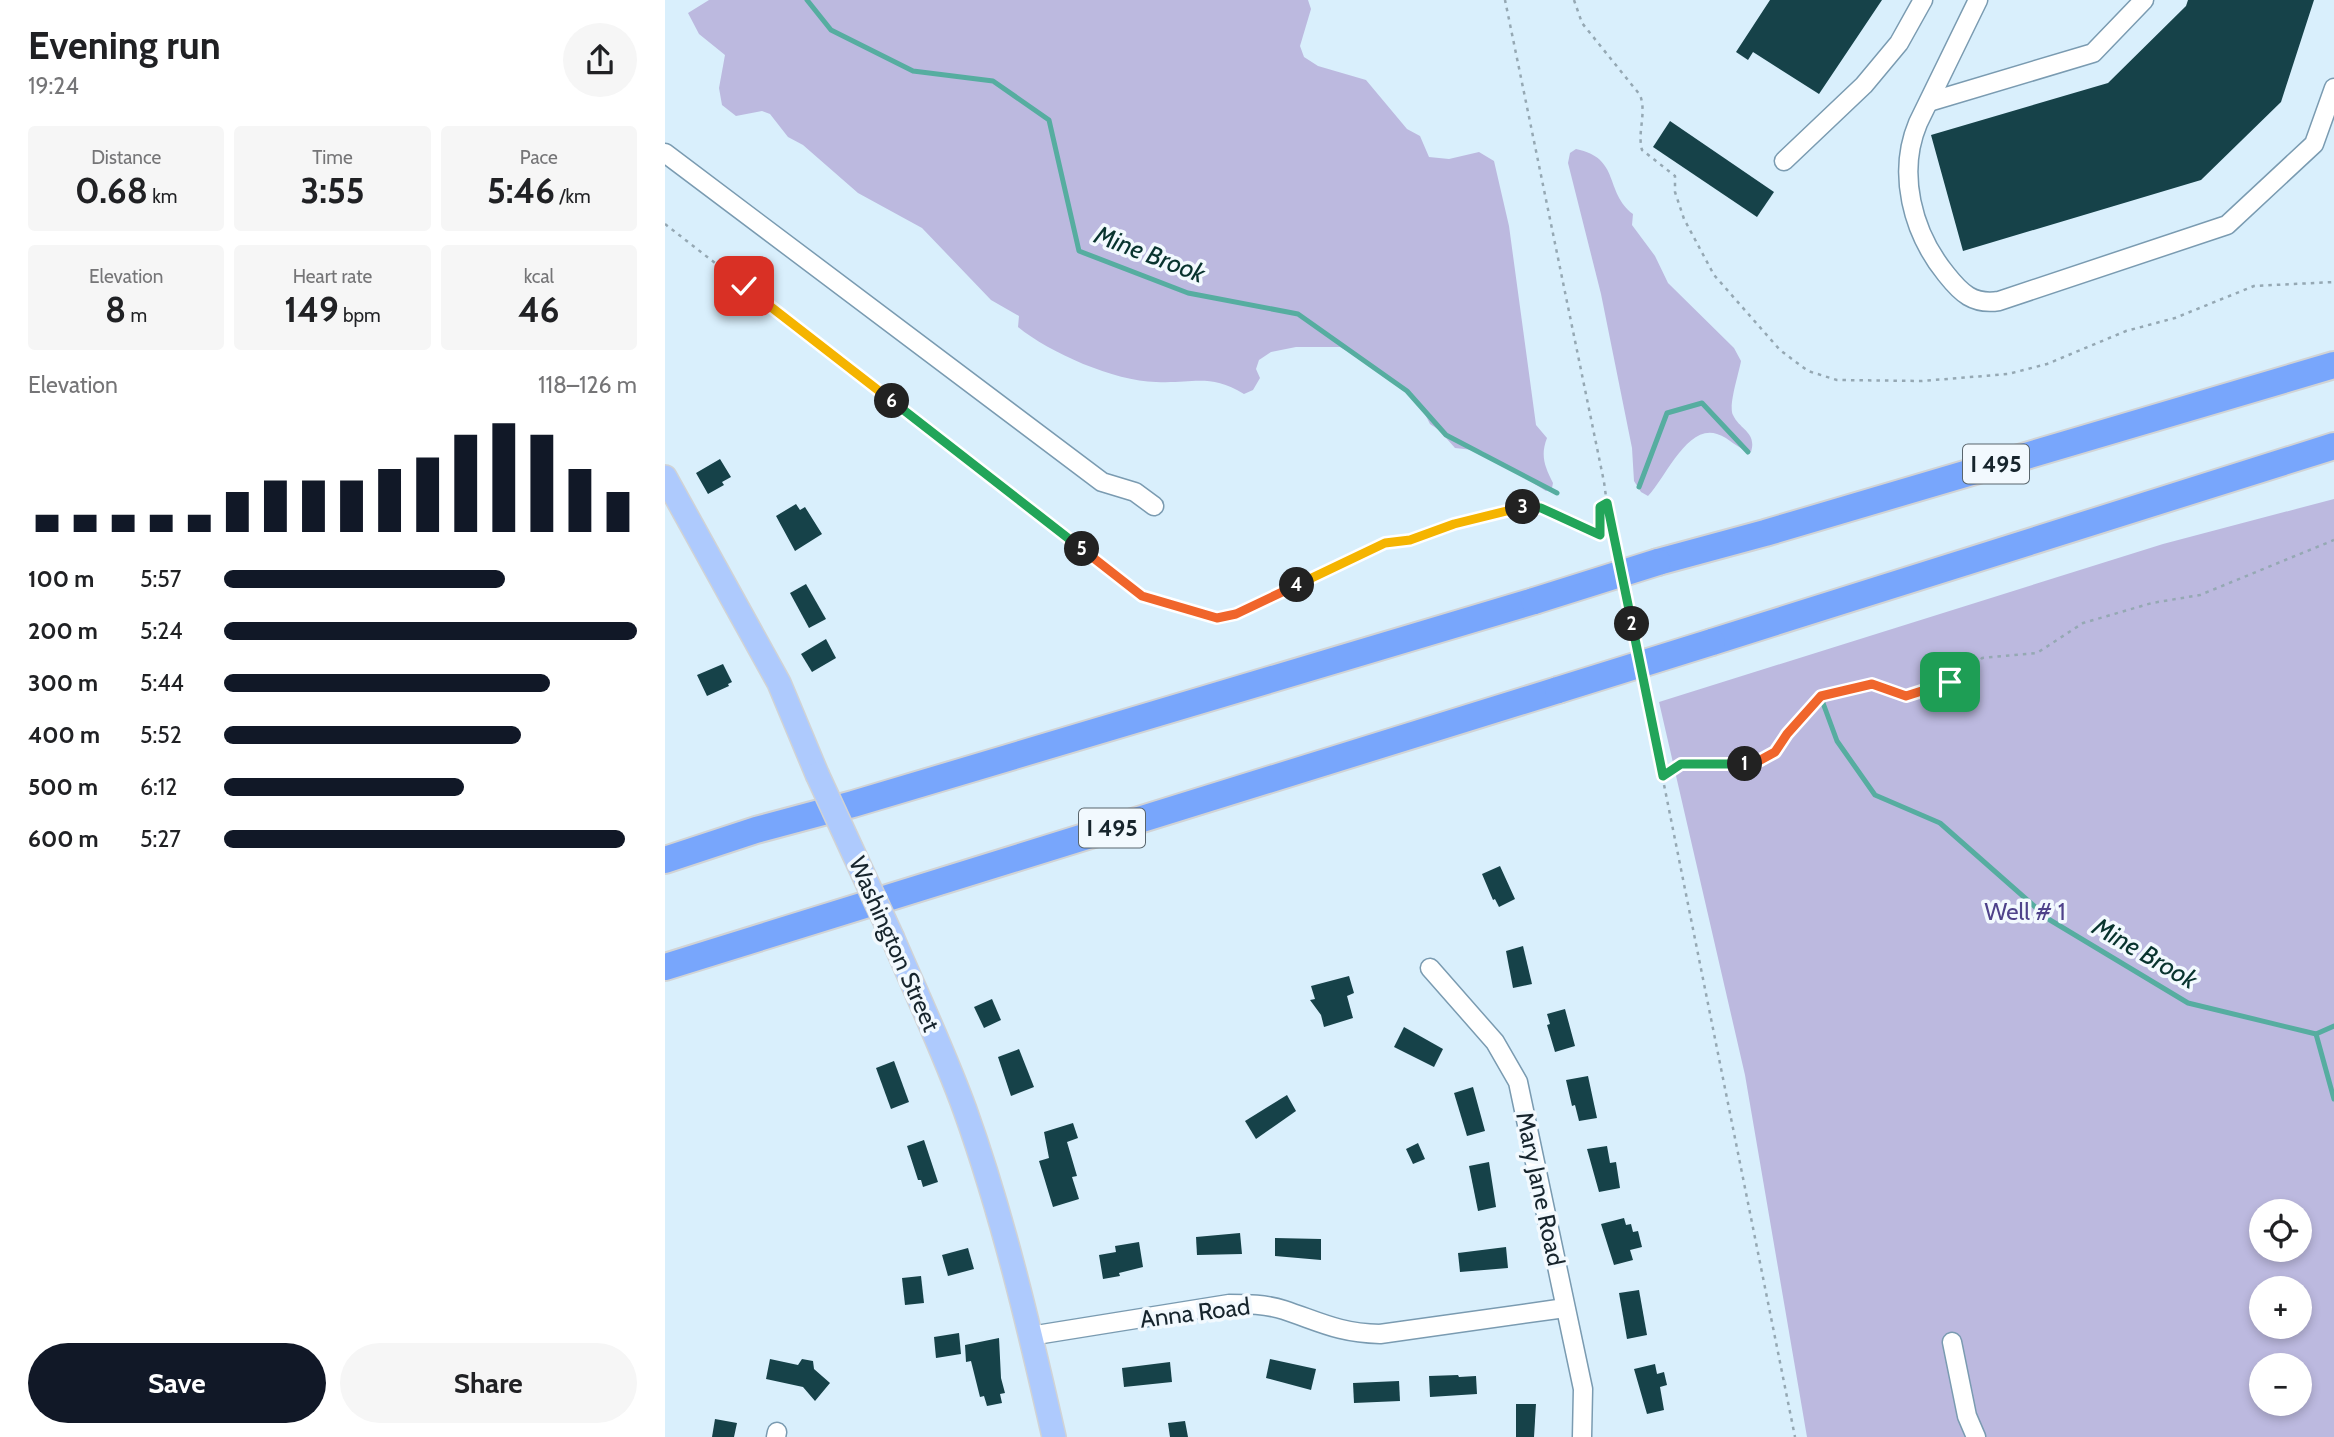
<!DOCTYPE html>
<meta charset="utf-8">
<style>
:root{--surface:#fff;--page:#f6f6f6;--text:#202124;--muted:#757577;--accent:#111827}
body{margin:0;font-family:Cabin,sans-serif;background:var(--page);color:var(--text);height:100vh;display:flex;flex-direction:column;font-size:26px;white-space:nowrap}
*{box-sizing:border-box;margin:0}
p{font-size:23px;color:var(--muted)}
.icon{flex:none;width:38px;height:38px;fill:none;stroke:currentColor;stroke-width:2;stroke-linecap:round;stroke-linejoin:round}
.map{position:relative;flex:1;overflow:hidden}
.sheet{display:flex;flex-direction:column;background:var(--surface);width:665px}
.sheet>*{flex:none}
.tools{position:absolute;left:1584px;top:1199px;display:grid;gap:14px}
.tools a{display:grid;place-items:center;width:63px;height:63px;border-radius:50%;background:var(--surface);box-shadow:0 4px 10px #0003;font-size:35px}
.pin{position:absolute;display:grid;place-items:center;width:60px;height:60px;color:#fff;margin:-30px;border-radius:14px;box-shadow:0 4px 10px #0006}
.km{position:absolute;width:35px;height:35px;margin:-18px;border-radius:50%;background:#222;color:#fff;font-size:19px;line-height:35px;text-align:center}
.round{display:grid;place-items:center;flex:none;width:74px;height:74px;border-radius:37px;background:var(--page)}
.head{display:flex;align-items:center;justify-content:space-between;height:119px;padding:0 28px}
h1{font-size:38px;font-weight:700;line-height:52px}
.stats{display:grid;grid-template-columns:repeat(3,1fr);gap:10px;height:119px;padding:7px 28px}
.stats div{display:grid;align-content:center;border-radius:7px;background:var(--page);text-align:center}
.stats b{font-size:35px;font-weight:700}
.stats small{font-size:19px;font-weight:400}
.stats p{font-size:19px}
.chart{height:196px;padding:14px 28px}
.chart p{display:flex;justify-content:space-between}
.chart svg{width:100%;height:126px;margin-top:7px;stroke:var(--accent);stroke-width:6}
.primary-button{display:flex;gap:14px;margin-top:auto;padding:14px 28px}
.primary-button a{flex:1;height:80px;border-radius:42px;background:var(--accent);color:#fff;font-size:28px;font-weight:700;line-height:80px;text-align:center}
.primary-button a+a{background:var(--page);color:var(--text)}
ul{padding:0 28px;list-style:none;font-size:23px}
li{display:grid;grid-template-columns:112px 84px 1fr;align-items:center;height:52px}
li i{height:18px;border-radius:9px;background:var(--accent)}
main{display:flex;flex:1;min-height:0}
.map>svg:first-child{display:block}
</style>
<main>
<section class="sheet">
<div class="head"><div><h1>Evening run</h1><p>19:24</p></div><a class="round"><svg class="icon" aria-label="share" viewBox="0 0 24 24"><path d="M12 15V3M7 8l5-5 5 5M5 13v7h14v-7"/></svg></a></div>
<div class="stats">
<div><p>Distance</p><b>0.68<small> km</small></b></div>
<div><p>Time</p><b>3:55</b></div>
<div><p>Pace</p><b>5:46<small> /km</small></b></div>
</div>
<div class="stats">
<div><p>Elevation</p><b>8<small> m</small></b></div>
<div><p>Heart rate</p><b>149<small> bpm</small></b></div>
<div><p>kcal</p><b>46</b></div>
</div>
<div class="chart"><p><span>Elevation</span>118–126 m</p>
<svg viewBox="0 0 160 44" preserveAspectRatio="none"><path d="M5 44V38M15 44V38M25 44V38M35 44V38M45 44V38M55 44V30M65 44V26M75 44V26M85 44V26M95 44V22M105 44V18M115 44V10M125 44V6M135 44V10M145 44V22M155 44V30"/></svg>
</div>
<ul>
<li><b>100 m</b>5:57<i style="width:68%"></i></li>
<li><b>200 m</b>5:24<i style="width:100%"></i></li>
<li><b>300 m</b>5:44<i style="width:79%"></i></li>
<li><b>400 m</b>5:52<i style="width:72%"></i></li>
<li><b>500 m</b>6:12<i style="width:58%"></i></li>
<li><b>600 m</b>5:27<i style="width:97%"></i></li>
</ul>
<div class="primary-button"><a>Save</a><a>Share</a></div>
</section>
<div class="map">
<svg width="1669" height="1437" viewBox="0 0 1669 1437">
<rect width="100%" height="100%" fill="#d9effc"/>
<g fill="#bcb9df" fill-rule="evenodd">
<path d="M44,0H643L646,9L635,46L639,57L653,66L701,80L742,129L755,136L764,157L784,159L814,152L829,161L844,226L871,425L882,438C875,456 880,467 888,483L887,488L881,491L817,451L790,448L774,430L765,424L754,402L712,368L675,347H631L606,352L594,360L591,369L595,378L588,390L579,394C544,373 528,384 491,382C449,381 385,353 353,327L354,316L326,300L257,228L193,193L138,145L123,137L105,114L97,111L71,116L57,105L54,88L60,55L34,34L23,13Z"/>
<path d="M911,149C956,158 939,192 968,214L967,225L990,256L1003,283L1069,348L1076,361C1074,373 1063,406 1068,415C1075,430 1092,432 1086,452C1072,449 1065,438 1052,434C1022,424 1000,479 983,496L976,492L969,481L967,448L936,294L903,163L905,153Z"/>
<path d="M1669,499V1437H1142L1080,1075L994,702L1498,544ZM1596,1211H1634V1250H1596ZM1596,1288H1634V1326H1596ZM1596,1365H1634V1404H1596Z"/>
</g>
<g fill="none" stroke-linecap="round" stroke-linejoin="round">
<g stroke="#56ada0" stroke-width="5">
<path d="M142,0L166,30L248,71L328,81L384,120L414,251L523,293L633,314L742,391L781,435L892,493"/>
<path d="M974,487L1002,413L1037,403L1083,452"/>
<path d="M1158,703L1172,741L1210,795L1275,823L1385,920L1523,1003L1651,1034L1669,1026"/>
<path d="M1651,1034L1669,1099"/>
</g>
</g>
<g fill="#164249">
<path d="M1105,0H1217L1154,94L1088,52L1083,60L1071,52Z"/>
<path d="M1523,0H1649L1616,102L1536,180L1298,251L1266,135L1443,83L1521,6Z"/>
<path d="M1005,121L1109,192L1092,217L988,147Z"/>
<path d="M55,459L66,477L57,482L59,485L43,494L31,473Z"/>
<path d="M131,504L135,510L140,507L157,534L130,551L111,516Z"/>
<path d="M141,584L161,619L144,628L125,593Z"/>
<path d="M161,639L171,658L147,672L136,654Z"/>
<path d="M58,664L67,682L63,684L64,686L42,696L32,675Z"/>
<path d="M835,866L850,899L834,907L830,899L828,900L817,874Z"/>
<path d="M858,946L867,984L848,988L841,951Z"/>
<path d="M684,976L689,993L682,996L688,1018L659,1027L656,1015L645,1000L650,999L646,986Z"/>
<path d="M327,999L336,1020L319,1028L309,1007Z"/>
<path d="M900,1009L910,1046L890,1052L882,1025L885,1024L882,1014Z"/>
<path d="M739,1027L778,1049L769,1067L729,1047Z"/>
<path d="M354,1049L369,1087L346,1096L333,1057Z"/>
<path d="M229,1061L244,1102L226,1109L211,1068Z"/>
<path d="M923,1076L932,1118L914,1121L910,1105L907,1106L901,1080Z"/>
<path d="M808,1087L820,1131L802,1136L789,1093Z"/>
<path d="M622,1095L631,1111L591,1139L580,1121Z"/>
<path d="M408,1123L413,1138L402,1142L412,1176L407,1177L414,1199L388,1207L374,1161L384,1158L379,1132Z"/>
<path d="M259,1140L273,1182L258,1187L256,1180H253L242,1146Z"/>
<path d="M753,1143L760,1159L748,1164L741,1149Z"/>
<path d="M942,1146L945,1163L951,1162L955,1188L934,1192L922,1149Z"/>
<path d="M824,1162L831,1207L813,1211L804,1166Z"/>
<path d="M959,1218L961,1225L966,1224L968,1232L973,1231L977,1247L965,1250L968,1260L949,1265L936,1224Z"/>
<path d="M575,1233L577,1254L532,1255L531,1237Z"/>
<path d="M610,1238L656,1239V1260L610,1256Z"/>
<path d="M474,1242L478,1267L454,1273L455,1276L438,1279L434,1255L451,1252L450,1246Z"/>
<path d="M841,1247L843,1268L795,1272L793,1253Z"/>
<path d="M303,1248L309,1269L283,1276L277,1255Z"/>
<path d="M256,1276L259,1303L240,1305L237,1278Z"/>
<path d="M974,1290L982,1335L962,1339L954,1293Z"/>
<path d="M294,1333L296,1354L271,1358L269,1337Z"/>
<path d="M334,1338L336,1378L340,1393L335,1394L337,1403L322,1406L319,1396L315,1397L306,1361L301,1362L300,1345Z"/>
<path d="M105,1359L133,1365L137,1359L148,1361L149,1369L165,1383L150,1401L138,1387L101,1379Z"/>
<path d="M605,1359L651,1369L646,1390L601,1378Z"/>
<path d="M505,1362L507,1382L459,1387L457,1368Z"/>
<path d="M990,1364L992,1374L999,1372L1002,1385L995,1387L999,1410L982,1414L969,1369Z"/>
<path d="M793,1375L794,1377L811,1376L812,1394L765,1397L764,1376Z"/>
<path d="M734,1381L735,1401L689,1403L688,1383Z"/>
<path d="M851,1404H871L869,1437H851Z"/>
<path d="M50,1419L72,1423L69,1437H47Z"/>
<path d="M520,1421L523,1437H505L503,1423Z"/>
</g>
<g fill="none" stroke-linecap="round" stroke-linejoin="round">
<defs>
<g id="minor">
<path d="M1313,0L1253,123C1232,173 1247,232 1281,274C1296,293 1308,305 1334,301L1562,225L1649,144L1669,88"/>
<path d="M1264,102L1428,53L1479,0"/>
<path d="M0,153L437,482L470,492L489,506"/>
<path d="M1119,161L1199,85L1234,43L1258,0"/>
<path d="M765,968L830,1042L853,1082L918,1389L917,1437"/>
<path d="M365,1336L564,1304C583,1304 600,1304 619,1310C655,1322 674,1333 715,1334L900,1308"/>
<path d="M1287,1342L1302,1416L1311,1437"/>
<path d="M111,1437L112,1432"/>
</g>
<g id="major">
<path d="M0,477L114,683L152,774"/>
<path d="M228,939C252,995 279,1052 300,1110C338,1216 364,1327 389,1437"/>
</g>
<g id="highway">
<path d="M993,562L1100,533L1669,365"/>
<path d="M1047,642L1669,446"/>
<path d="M0,860L91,830L188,804L869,601"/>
<path d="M0,967L893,690"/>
</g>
</defs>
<use href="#minor" stroke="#7a9bb1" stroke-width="21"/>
<use href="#major" stroke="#d1d3d5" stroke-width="26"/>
<use href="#highway" stroke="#d1d3d5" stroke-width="30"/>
<g stroke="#95a8b3" stroke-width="2.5" stroke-dasharray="3.5 5" stroke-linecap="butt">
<path d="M909,0L917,23L975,95C982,113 972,132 977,150L1010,176V192L1019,219L1049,275L1115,350L1143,371L1172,380L1257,381L1343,374L1382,364L1461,331L1510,318L1589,286L1669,282"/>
<path d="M0,224L477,596L552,618L571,614L720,543L745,540L789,524L855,507L876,508L935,535V507L942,504L939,482L840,0"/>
<path d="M942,504L952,552"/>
<path d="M960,592L971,644"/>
<path d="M979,685L1130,1437"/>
<path d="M998,776L1016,764L1067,766L1090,763L1106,755L1150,701L1156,697L1207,684L1241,696L1247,695L1292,681L1305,673L1317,658L1372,653L1418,623L1487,603L1535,595L1669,540"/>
</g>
<use href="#minor" stroke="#fff" stroke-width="18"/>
<use href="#major" stroke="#aecafd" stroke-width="23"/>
<use href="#highway" stroke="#78a6fc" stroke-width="26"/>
<defs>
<path id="major-bridge" d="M152,774L228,939"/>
<g id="highway-bridge">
<path d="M869,601L993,562"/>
<path d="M893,690L1047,642"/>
</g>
</defs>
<use href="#major-bridge" stroke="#d1d3d5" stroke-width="26" stroke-linecap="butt"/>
<use href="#highway-bridge" stroke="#d1d3d5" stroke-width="30" stroke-linecap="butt"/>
<use href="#major-bridge" stroke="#aecafd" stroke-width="23"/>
<use href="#highway-bridge" stroke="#78a6fc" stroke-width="26"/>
</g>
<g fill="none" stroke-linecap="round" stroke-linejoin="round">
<defs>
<path id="split-1" d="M1080,764L1090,763L1110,752L1122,734L1156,696L1207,684L1241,696L1285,682"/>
<path id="split-2" d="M967,624L998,776L1016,764H1080"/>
<path id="split-3" d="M858,507L876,508L935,535V507L942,503L967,624"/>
<path id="split-4" d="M632,585L720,543L745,540L789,524L858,507"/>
<path id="split-5" d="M417,549L477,596L552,618L571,614L632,585"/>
<path id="split-6" d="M227,401L417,549"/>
<path id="split-7" d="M79,286L227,401"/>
</defs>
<use href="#split-1" stroke="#fff" stroke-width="14"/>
<use href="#split-2" stroke="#fff" stroke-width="14"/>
<use href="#split-3" stroke="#fff" stroke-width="14"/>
<use href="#split-4" stroke="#fff" stroke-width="14"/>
<use href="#split-5" stroke="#fff" stroke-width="14"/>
<use href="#split-6" stroke="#fff" stroke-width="14"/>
<use href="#split-7" stroke="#fff" stroke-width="14"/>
<use href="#split-1" stroke="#f0652b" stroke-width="9"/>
<use href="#split-2" stroke="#22a559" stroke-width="9"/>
<use href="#split-3" stroke="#22a559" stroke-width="9"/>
<use href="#split-4" stroke="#f5b400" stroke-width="9"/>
<use href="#split-5" stroke="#f0652b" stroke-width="9"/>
<use href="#split-6" stroke="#22a559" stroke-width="9"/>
<use href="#split-7" stroke="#f5b400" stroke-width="9"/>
</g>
<g text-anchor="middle" stroke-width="7" stroke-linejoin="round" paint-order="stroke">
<g fill="#f2f9fe" stroke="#59656c" stroke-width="2">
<rect x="1298" y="444.5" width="66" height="39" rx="5"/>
<rect x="414" y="808.5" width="66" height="39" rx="5"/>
</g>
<g font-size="23" font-weight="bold" fill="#17252d">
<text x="1331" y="472">I 495</text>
<text x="447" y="836">I 495</text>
</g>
<g font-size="24" fill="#4e428a" stroke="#f2f9fe">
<text x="1360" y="920">Well # 1</text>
</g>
<g font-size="24" fill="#17252d" stroke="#f2f9fe">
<text transform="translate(229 944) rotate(66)" y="8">Washington Street</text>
<text transform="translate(875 1189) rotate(78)" y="8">Mary Jane Road</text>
<text transform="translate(530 1313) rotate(-7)" y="8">Anna Road</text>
</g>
<g font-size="26" font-style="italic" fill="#08332e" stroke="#f2f9fe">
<text transform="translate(485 254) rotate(21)" y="9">Mine Brook</text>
<text transform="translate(1480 953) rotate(30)" y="9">Mine Brook</text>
</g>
</g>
</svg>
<div class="tools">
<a><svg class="icon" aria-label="locate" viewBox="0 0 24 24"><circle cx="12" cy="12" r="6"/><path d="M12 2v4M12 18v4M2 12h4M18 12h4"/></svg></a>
<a>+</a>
<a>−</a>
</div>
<div class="pin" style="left:1285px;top:682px;background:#1e9e55"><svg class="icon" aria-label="arrive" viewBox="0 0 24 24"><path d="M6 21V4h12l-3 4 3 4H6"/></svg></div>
<div class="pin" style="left:79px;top:286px;background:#d93025"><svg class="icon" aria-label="check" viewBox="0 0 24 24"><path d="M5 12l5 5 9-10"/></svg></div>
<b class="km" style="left:1080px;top:764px">1</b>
<b class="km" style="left:967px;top:624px">2</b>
<b class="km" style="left:858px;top:507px">3</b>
<b class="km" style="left:632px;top:585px">4</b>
<b class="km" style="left:417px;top:549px">5</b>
<b class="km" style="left:227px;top:401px">6</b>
</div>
</main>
